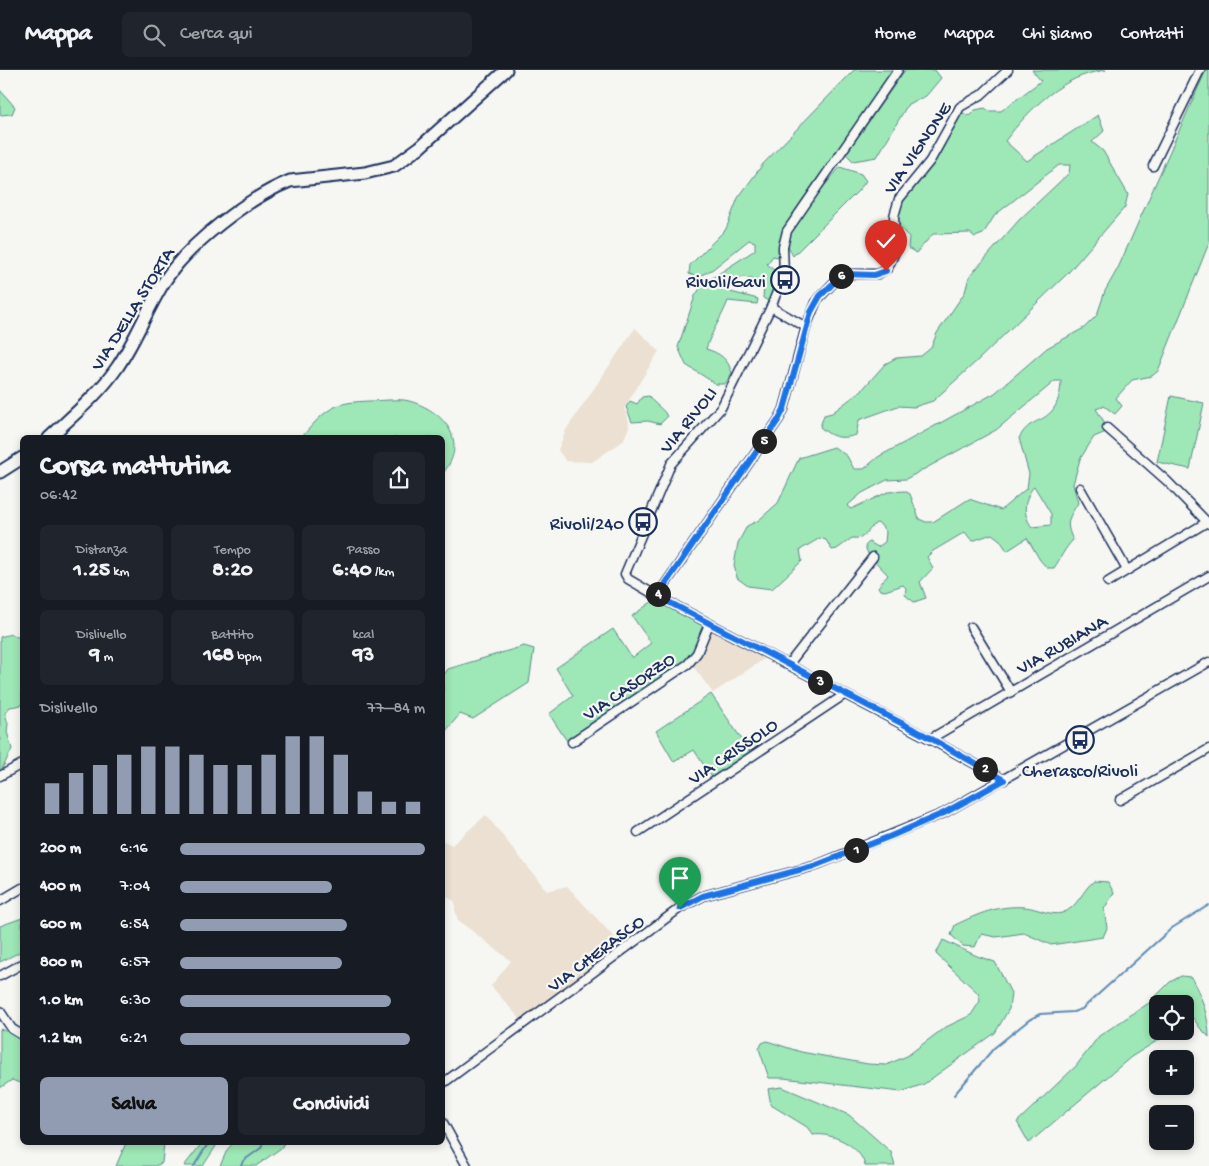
<!DOCTYPE html>
<html lang="it">
<meta charset="utf-8">
<style>
:root{--surface:#171b24;--page:#20242c;--text:#f1f3f6;--muted:#9ea1a6;--line:#363941;--accent:#919bb2}
body{margin:0;font-family:"Gochi Hand",sans-serif;background:var(--page);color:var(--text);height:100vh;display:flex;flex-direction:column;font-size:19px;white-space:nowrap}
*{box-sizing:border-box;margin:0}
p{font-size:16px;color:var(--muted)}
.icon{flex:none;width:28px;height:28px;fill:none;stroke:currentColor;stroke-width:2;stroke-linecap:round;stroke-linejoin:round}
.map{position:relative;flex:1;overflow:hidden}
.details{position:absolute;left:20px;top:365px;width:425px;height:710px;display:flex;flex-direction:column;background:var(--surface);border-radius:8px;box-shadow:0 2px 8px #0003}
.details>*{flex:none}
.tools{position:absolute;left:1149px;top:925px;display:grid;gap:10px}
.tools a{display:grid;place-items:center;width:45px;height:45px;border-radius:8px;background:var(--surface);box-shadow:0 2px 8px #0003;font-size:25px}
.pin{position:absolute;display:grid;place-items:center;width:42px;height:42px;color:#fff;margin:-51px -21px;border-radius:50% 50% 50% 0;rotate:-45deg;box-shadow:0 0 5px #0007}
.pin .icon{rotate:45deg}
.km{position:absolute;width:25px;height:25px;margin:-12px;border-radius:50%;background:#222;color:#fff;font-size:14px;line-height:25px;text-align:center}
.round{display:grid;place-items:center;flex:none;width:52px;height:52px;border-radius:8px;background:var(--page)}
.summary{display:flex;align-items:center;justify-content:space-between;height:85px;padding:0 20px}
h1{font-size:28px;font-weight:800;line-height:38px}
.stats{display:grid;grid-template-columns:repeat(3,1fr);gap:8px;height:85px;padding:5px 20px}
.stats div{display:grid;align-content:center;border-radius:8px;background:var(--page);text-align:center}
.stats b{font-size:21px;font-weight:800}
.stats small{font-size:14px;font-weight:400}
.stats p{font-size:14px}
.chart{height:140px;padding:10px 20px}
.chart p{display:flex;justify-content:space-between}
.chart svg{width:100%;height:90px;margin-top:5px;stroke:var(--accent);stroke-width:6}
.button{display:flex;gap:10px;margin-top:auto;padding:10px 20px}
.button a{flex:1;height:58px;border-radius:8px;background:var(--accent);color:#111;font-size:20px;font-weight:800;line-height:58px;text-align:center}
.button a+a{background:var(--page);color:var(--text)}
ul{padding:0 20px;list-style:none;font-size:16px}
li{display:grid;grid-template-columns:80px 60px 1fr;align-items:center;height:38px}
li i{height:12px;border-radius:6px;background:var(--accent)}
header{display:flex;align-items:center;gap:30px;box-sizing:border-box;height:70px;padding:0 25px;background:var(--surface);border-bottom:1px solid var(--line)}
header strong{font-size:24px}
nav{display:flex;gap:28px;margin-inline-start:auto;font-size:18px}
.search{width:350px;height:45px;background:var(--page);display:flex;align-items:center;gap:12px;box-sizing:border-box;padding:0 18px;border-radius:8px;color:var(--muted);font-size:19px}
.map>svg:first-child{display:block}
</style>
<header>
<strong>Mappa</strong>
<div class="search"><svg class="icon" aria-label="search" viewBox="0 0 24 24"><circle cx="10" cy="10" r="6"/><path d="M15 15l6 6"/></svg>Cerca qui</div>
<nav><a>Home</a><a>Mappa</a><a>Chi siamo</a><a>Contatti</a></nav>
</header>
<div class="map">
<svg width="1209" height="1096" viewBox="0 0 1209 1096">
<rect width="100%" height="100%" fill="#f6f6f2"/>
<filter id="ink" filterUnits="userSpaceOnUse"><feTurbulence type="fractalNoise" baseFrequency=".02" numOctaves="2"/><feDisplacementMap in="SourceGraphic" scale="10" xChannelSelector="R" yChannelSelector="G"/><feConvolveMatrix kernelMatrix="1 2 1 2 8 2 1 2 1" color-interpolation-filters="sRGB"/></filter>
<g filter="url(#ink)">
<g fill="#ebe0d1">
<path d="M635,258L659,281L624,338L628,348L629,357L623,371L592,392L566,391L558,380L566,360Z"/>
<path d="M710,558L767,587L713,623L692,595Z"/>
<path d="M486,745L547,821L567,816L623,877L522,951L491,916L511,891L458,850L455,840V831L443,825L442,770L452,775Z"/>
</g>
<g fill="#9ee7b6" stroke="#5c8b8a" fill-rule="evenodd">
<path d="M854,0H893L796,139L779,171L778,187L773,186L767,194L776,202L779,209L770,232L763,228L764,215L763,212L744,207L726,214L723,220L758,229L757,234L728,231C722,247 711,262 706,279C720,283 728,289 732,303L725,314H716L686,295L678,277L695,226L703,214L755,180V172L749,170L713,199L698,207L689,204L690,195L726,159L738,128L763,94Z"/>
<path d="M905,0H935L941,8L926,26L908,34L877,87L853,91L846,84Z"/>
<path d="M1032,0H1106C1063,5 1030,38 1005,71L1027,91L1098,45L1104,61L1092,72L1103,81L1128,124L1125,137L1067,204L978,290L933,331L914,337L898,336L859,350L856,365C841,370 831,367 820,357L824,345L832,343L862,320L885,294L896,288L921,286L931,278L937,263L965,222L969,207L1019,150L1069,103L1070,95H1059L995,145L983,164L975,167L970,163L933,164L916,183L908,178L909,167L898,156L897,137L929,95C948,81 947,58 959,41L969,46L975,40L985,38L989,41H1001L1041,11Z"/>
<path d="M1206,0H1209V173L1158,301L1152,306L1132,310L1116,328L1122,336L1115,344L1104,336L1096,339L1105,353L1106,362L1094,367L1080,389L1073,414L1078,433C1068,449 1065,453 1073,470C1064,479 1061,488 1054,498H1047L1040,490L1027,468L1007,481L1000,470L992,464L972,471L965,462L933,481L927,487L933,498L920,512L926,528L914,532L905,525L906,518L903,515L885,521L880,520L878,517L888,505L868,484L865,476L869,472L878,477L885,472L886,462L880,454L876,453C867,460 866,470 852,468L837,479L832,480L826,470L820,468L800,480L802,491L772,519L748,516L737,508L734,495L738,473L747,456L759,450L778,433L799,388L834,377L847,386L854,399H864L878,387L995,323L1047,278L1084,258L1097,245L1105,221L1118,198ZM1055,311H1061C1061,321 1058,335 1051,342C1039,354 1030,349 1019,368L1029,404L1027,418L1001,440L969,429L933,452H926L919,449L910,424L905,421L888,422L851,439L847,436L862,423L887,410L906,409L996,360ZM1034,416L1051,444V455L1032,457C1021,443 1025,428 1034,416Z"/>
<path d="M0,20L15,37L12,44L0,45Z"/>
<path d="M840,97L861,104L866,111L859,120L793,186C790,180 786,174 788,167C791,153 829,111 840,97Z"/>
<path d="M649,326C654,335 665,339 667,347L660,354L648,351L632,352L626,337L630,331L637,334L642,327Z"/>
<path d="M1171,326L1204,333L1190,399L1157,392Z"/>
<path d="M389,330C395,330 403,329 409,331C443,340 470,371 443,403L442,368L302,367C334,328 341,333 389,330Z"/>
<path d="M657,528L704,555L691,587L567,671L549,644L573,626L556,598L613,559L632,588L651,573L632,546Z"/>
<path d="M11,564L22,569V635L10,637L5,643L8,654L7,662L12,679L0,703V567Z"/>
<path d="M524,576L534,579L529,613L473,649L460,644L445,662L443,680V606L448,599Z"/>
<path d="M711,624L751,683L713,709L694,680L674,692L656,661Z"/>
<path d="M1094,811L1108,812L1114,823L1104,839L1107,858L1103,867L1051,875L1024,863L996,867L981,864L975,877L963,876L951,865L955,855C978,844 998,835 1025,837C1037,838 1050,846 1062,843C1078,838 1082,820 1094,811Z"/>
<path d="M22,848V881L0,892V856Z"/>
<path d="M943,870L977,886L995,892L1011,923L1009,939L995,963L924,1014L901,1022L783,1008H769L759,979L762,973L767,971L801,982L868,994L886,995L907,986L944,958L971,945L980,931L978,923L936,884Z"/>
<path d="M1181,906L1191,907C1201,924 1209,947 1209,967L1200,958L1186,938L1185,939V934H1158V961H1173L1131,987L1029,1073L1017,1052L1076,996L1099,966L1149,933L1170,912Z"/>
<path d="M0,959L22,967V1014L12,1010L0,1018Z"/>
<path d="M782,1017L849,1045L891,1082L895,1096H865C861,1076 832,1062 813,1065L807,1057L771,1035L768,1019Z"/>
<path d="M126,1073H164L162,1093L155,1096H116Z"/>
<path d="M202,1073H218L203,1096H184Z"/>
<path d="M233,1073V1072L284,1073L281,1078L256,1096H220L227,1080Z"/>
</g>
<g fill="none" stroke-linecap="round" stroke-linejoin="round">
<g stroke="#5f8bb4" stroke-width="2">
<path d="M954,1025L994,978L1029,950L1040,944L1073,942L1082,939L1172,858L1209,835"/>
<path d="M194,1096L209,1072"/>
<path d="M241,1096L243,1091L261,1078L263,1072"/>
</g>
<defs>
<g id="street">
<path d="M898,0L787,161L783,177L784,204L771,237L721,338L671,394L625,504L628,509L657,526L930,669L1004,710"/>
<path d="M1153,96L1200,0"/>
<path d="M806,257L817,230L840,206L846,204H878L888,198L895,182L894,146L899,129L930,91L960,37L981,25L1008,0"/>
<path d="M1107,358L1167,411L1209,454"/>
<path d="M1080,418L1127,500"/>
<path d="M1108,512L1207,452"/>
<path d="M657,526L779,349L784,339L806,257L771,237"/>
<path d="M971,557L1011,622"/>
<path d="M788,595L873,487"/>
<path d="M930,669L1209,506"/>
<path d="M572,672L688,594L697,583L709,554"/>
<path d="M0,706L22,694"/>
<path d="M1120,730L1209,679"/>
<path d="M638,762L844,625"/>
<path d="M0,831L22,818"/>
<path d="M0,906L22,894"/>
<path d="M0,941L12,959L22,965"/>
<path d="M442,1014L680,838L703,826L814,796L944,743L1209,592"/>
<path d="M442,1051L467,1096"/>
</g>
<g id="secondary">
<path d="M49,368C72,346 98,325 116,299C135,272 146,241 164,212C188,174 248,128 290,111L365,103L394,96L420,77L506,0"/>
<path d="M0,402L22,388"/>
</g>
</defs>
<use href="#street" stroke="#1b2f5e" stroke-width="11"/>
<use href="#secondary" stroke="#1b2f5e" stroke-width="15"/>
<use href="#street" stroke="#f6f6f2" stroke-width="8"/>
<use href="#secondary" stroke="#f6f6f2" stroke-width="11"/>
</g>
</g>
<g fill="none" stroke-linecap="round" stroke-linejoin="round" filter="url(#ink)">
<defs>
<path id="route" d="M680,838L703,826L814,796L891,766L944,743L1004,710L930,668L657,526L779,349L784,339L811,242L820,226L843,204L874,205L886,201"/>
</defs>
<use href="#route" stroke="#fff" stroke-width="10"/>
<use href="#route" stroke="#1a73e8" stroke-width="6"/>
</g>
<defs>
<symbol id="bus-ring" viewBox="-11 -11 22 22"><circle r="9.5" fill="#f6f6f2" stroke="#1b2f5e" stroke-width="1.5"/><path d="M-5-6H5V4H4V6H2V4H-2V6H-4V4H-5ZM-3.5-4V0h7V-4ZM-3.5 1.2v1.5H-2V1.2ZM2 1.2v1.5H3.5V1.2Z" fill="#1b2f5e"/></symbol>
</defs>
<g fill-rule="evenodd">
<use href="#bus-ring" x="769" y="194" width="32" height="32"/>
<use href="#bus-ring" x="627" y="436" width="32" height="32"/>
<use href="#bus-ring" x="1064" y="654" width="32" height="32"/>
</g>
<g text-anchor="middle" stroke-width="4.5" stroke-linejoin="round" paint-order="stroke">
<g font-size="19" fill="#1b2f5e" stroke="#f6f6f2">
<text transform="translate(916 77) rotate(-56)" y="7">VIA VIGNONE</text>
<text transform="translate(131 238) rotate(-58)" y="7">VIA DELLA STORTA</text>
<text transform="translate(687 349) rotate(-51)" y="7">VIA RIVOLI</text>
<text transform="translate(1061 573) rotate(-30)" y="7">VIA RUBIANA</text>
<text transform="translate(628 615) rotate(-34)" y="7">VIA CASORZO</text>
<text transform="translate(732 680) rotate(-34)" y="7">VIA CRISSOLO</text>
<text transform="translate(595 882) rotate(-37)" y="7">VIA CHERASCO</text>
</g>
<g font-size="19" fill="#1b2f5e" stroke="#f6f6f2" text-anchor="end">
<text x="766" y="217">Rivoli/Gavi</text>
<text x="624" y="459">Rivoli/240</text>
<text x="1080" y="706" text-anchor="middle">Cherasco/Rivoli</text>
</g>
</g>
</svg>
<div class="tools">
<a><svg class="icon" aria-label="locate" viewBox="0 0 24 24"><circle cx="12" cy="12" r="6"/><path d="M12 2v4M12 18v4M2 12h4M18 12h4"/></svg></a>
<a>+</a>
<a>−</a>
</div>
<div class="pin" style="left:680px;top:838px;background:#1e9e55"><svg class="icon" aria-label="arrive" viewBox="0 0 24 24"><path d="M6 21V4h12l-3 4 3 4H6"/></svg></div>
<div class="pin" style="left:886px;top:201px;background:#d93025"><svg class="icon" aria-label="check" viewBox="0 0 24 24"><path d="M5 12l5 5 9-10"/></svg></div>
<b class="km" style="left:856px;top:780px">1</b>
<b class="km" style="left:985px;top:699px">2</b>
<b class="km" style="left:820px;top:612px">3</b>
<b class="km" style="left:658px;top:524px">4</b>
<b class="km" style="left:764px;top:371px">5</b>
<b class="km" style="left:841px;top:206px">6</b>
<section class="details">
<div class="summary"><div><h1>Corsa mattutina</h1><p>06:42</p></div><a class="round"><svg class="icon" aria-label="share" viewBox="0 0 24 24"><path d="M12 15V3M7 8l5-5 5 5M5 13v7h14v-7"/></svg></a></div>
<div class="stats">
<div><p>Distanza</p><b>1.25<small> km</small></b></div>
<div><p>Tempo</p><b>8:20</b></div>
<div><p>Passo</p><b>6:40<small> /km</small></b></div>
</div>
<div class="stats">
<div><p>Dislivello</p><b>9<small> m</small></b></div>
<div><p>Battito</p><b>168<small> bpm</small></b></div>
<div><p>kcal</p><b>93</b></div>
</div>
<div class="chart"><p><span>Dislivello</span>77–84 m</p>
<svg viewBox="0 0 160 44" preserveAspectRatio="none"><path d="M5 44V29M15 44V24M25 44V20M35 44V15M45 44V11M55 44V11M65 44V15M75 44V20M85 44V20M95 44V15M105 44V6M115 44V6M125 44V15M135 44V33M145 44V38M155 44V38"/></svg>
</div>
<ul>
<li><b>200 m</b>6:16<i style="width:100%"></i></li>
<li><b>400 m</b>7:04<i style="width:62%"></i></li>
<li><b>600 m</b>6:54<i style="width:68%"></i></li>
<li><b>800 m</b>6:57<i style="width:66%"></i></li>
<li><b>1.0 km</b>6:30<i style="width:86%"></i></li>
<li><b>1.2 km</b>6:21<i style="width:94%"></i></li>
</ul>
<div class="button"><a>Salva</a><a>Condividi</a></div>
</section>
</div>
